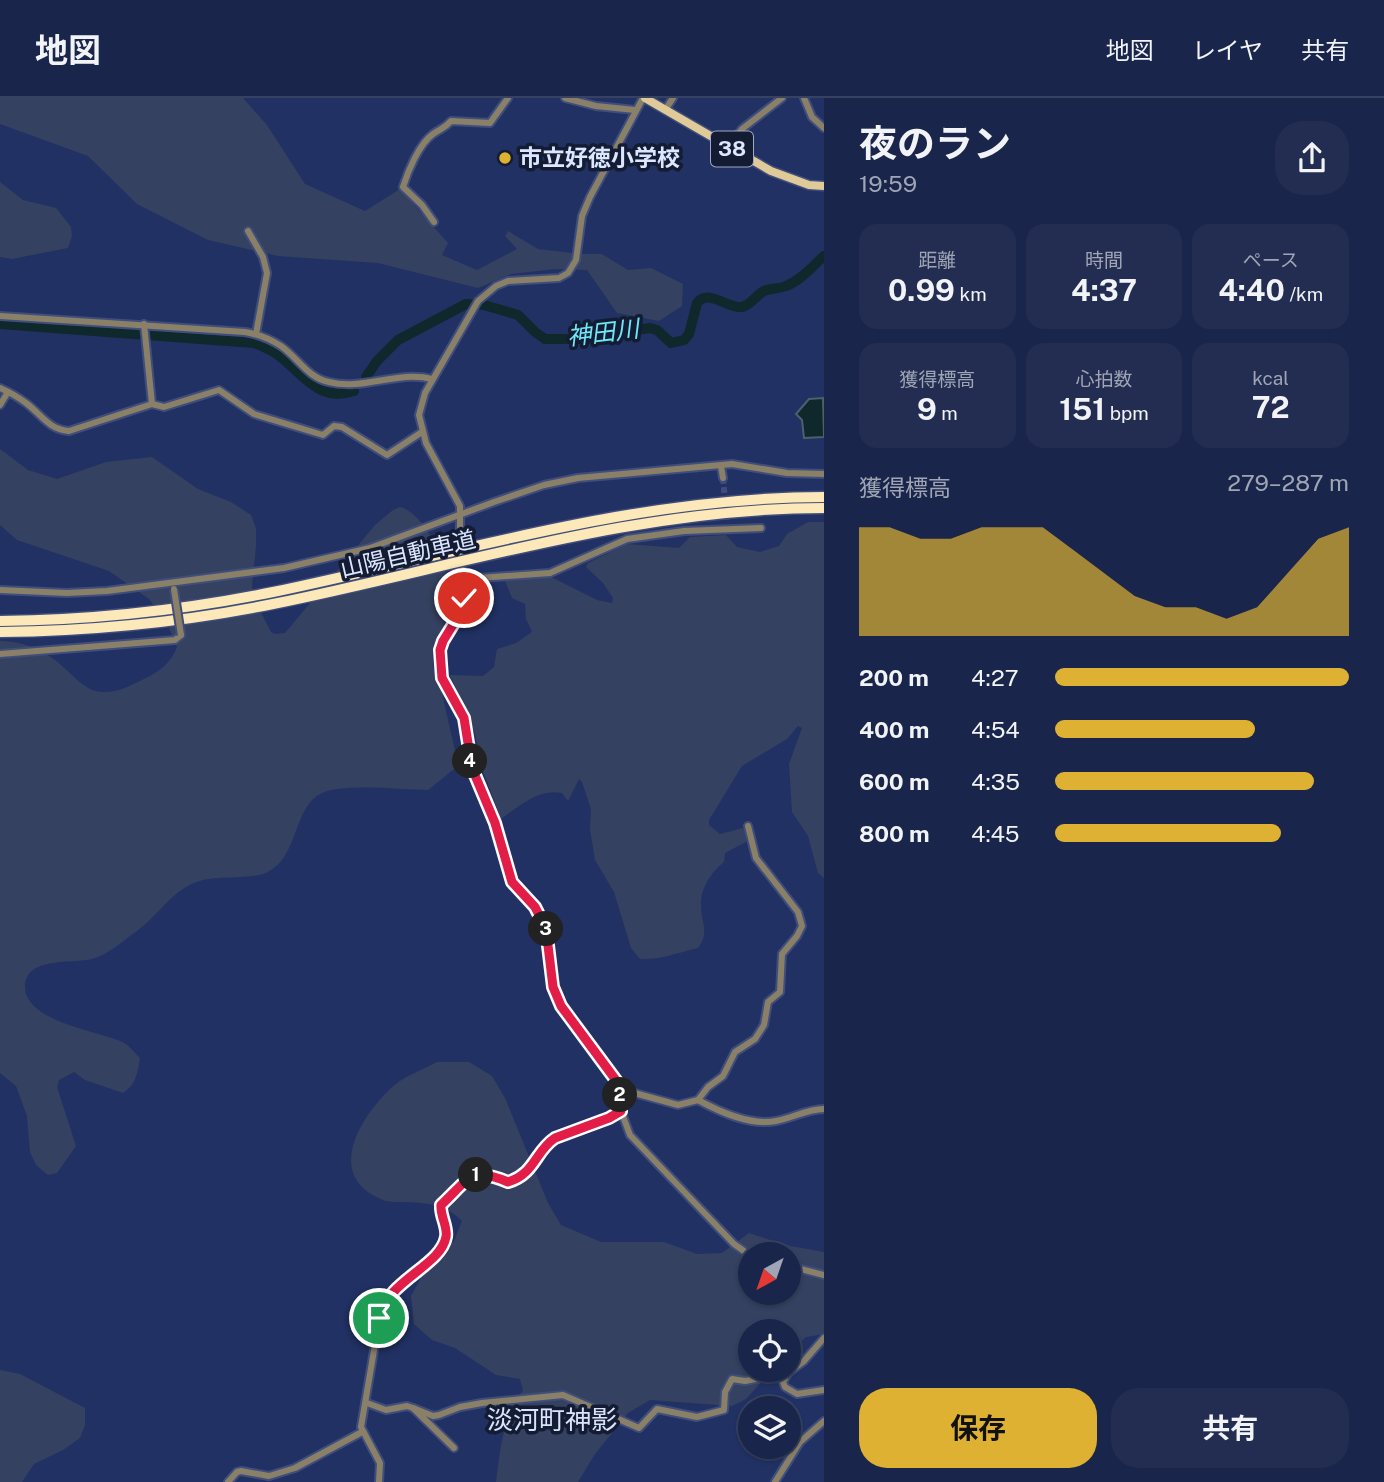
<!DOCTYPE html>
<html lang="ja">
<meta charset="utf-8">
<style>
:root{--surface:#19254a;--page:#222d51;--text:#f1f3f6;--muted:#9fa5b5;--line:#374262;--accent:#deb133}
body{margin:0;font-family:"Public Sans","Noto Sans JP",sans-serif;background:var(--page);color:var(--text);height:100vh;display:flex;flex-direction:column;font-size:26px;white-space:nowrap}
*{box-sizing:border-box;margin:0}
p{font-size:23px;color:var(--muted)}
.icon{flex:none;width:38px;height:38px;fill:none;stroke:currentColor;stroke-width:2;stroke-linecap:round;stroke-linejoin:round}
.map{position:relative;flex:1;overflow:hidden}
.side{display:flex;flex-direction:column;background:var(--surface);width:560px}
.side>*{flex:none}
.needle{width:46px;rotate:220deg}
.tools{position:absolute;left:738px;top:1144px;display:grid;gap:14px}
.tools a{display:grid;place-items:center;width:63px;height:63px;border-radius:50%;background:var(--surface);box-shadow:0 2px 5px #0004,0 0 0 2px var(--line);font-size:35px}
.pin{position:absolute;display:grid;place-items:center;width:60px;height:60px;color:#fff;margin:-30px;border:4px solid #fff;border-radius:50%;box-shadow:0 2px 7px #0007}
.km{position:absolute;width:35px;height:35px;margin:-18px;border-radius:50%;background:#222;color:#fff;font-size:19px;line-height:35px;text-align:center}
.round{display:grid;place-items:center;flex:none;width:74px;height:74px;border-radius:28px;background:var(--page)}
.overview{display:flex;align-items:center;justify-content:space-between;height:119px;padding:0 35px}
h1{font-size:38px;font-weight:700;line-height:52px}
.metrics{display:grid;grid-template-columns:repeat(3,1fr);gap:10px;height:119px;padding:7px 35px}
.metrics div{display:grid;align-content:center;border-radius:18px;background:var(--page);text-align:center}
.metrics b{font-size:30px;font-weight:700}
.metrics small{font-size:19px;font-weight:400}
.metrics p{font-size:19px}
.chart{height:196px;padding:14px 35px}
.chart p{display:flex;justify-content:space-between}
.chart svg{width:100%;height:126px;margin-top:7px;fill:var(--accent);opacity:.7}
.action{display:flex;gap:14px;margin-top:auto;padding:14px 35px}
.action a{flex:1;height:80px;border-radius:28px;background:var(--accent);color:#111;font-size:28px;font-weight:700;line-height:80px;text-align:center}
.action a+a{background:var(--page);color:var(--text)}
ul{padding:0 35px;list-style:none;font-size:23px}
li{display:grid;grid-template-columns:112px 84px 1fr;align-items:center;height:52px}
li i{height:18px;border-radius:9px;background:var(--accent)}
header{display:flex;align-items:center;gap:42px;box-sizing:border-box;height:98px;padding:0 35px;background:var(--surface);border-bottom:2px solid var(--line)}
header strong{font-size:33px}
nav{display:flex;gap:38px;margin-inline-start:auto;font-size:24px}
main{display:flex;flex:1;min-height:0}
.map>svg:first-child{display:block}
</style>
<header>
<strong>地図</strong>
<nav><a>地図</a><a>レイヤ</a><a>共有</a></nav>
</header>
<main>
<div class="map">
<svg width="824" height="1384" viewBox="0 0 824 1384">
<rect width="100%" height="100%" fill="#213163"/>
<g fill="#354160" fill-rule="evenodd">
<path d="M0,0H243L267,27L305,86L365,113L400,91L448,145L442,157L477,172L517,151L505,138L508,133L538,151L580,156H602L628,172L651,170L683,186L682,208L659,223L617,215L587,172L555,171L511,176L478,190L378,165L278,158L208,142L137,106L88,58L0,26Z"/>
<path d="M0,84L23,102L56,110L71,129L72,138L68,150L12,161L0,159Z"/>
<path d="M0,351L28,372L57,381L106,364L152,359L198,391L231,404L251,417L256,430V448L252,488L254,501L271,534L275,536L285,535L375,427L393,412L400,409C430,417 457,486 449,514C444,531 431,543 433,564C433,573 439,581 441,589C446,616 453,641 458,668L428,692C402,692 345,685 322,695C292,709 300,759 266,775C252,781 220,778 203,782C175,788 159,817 137,833C124,842 108,857 92,861C74,866 26,858 25,888C24,923 97,933 120,943C128,946 134,954 140,960C138,974 136,987 123,995L85,982L74,974L59,982L57,989L76,1048L57,1075L48,1077L36,1067L30,1054L27,1018L16,988L0,975V543C18,542 41,551 55,562C69,572 84,594 103,594C118,595 131,587 144,581C159,574 171,565 177,549L167,525L149,501L109,473L17,442L0,427Z"/>
<path d="M808,424H824V780L818,775L808,738L792,714L789,666L802,630L798,628L787,641L742,668L709,722V727L720,736L743,730L747,740L746,744L725,755L724,764C712,773 700,791 701,807C701,825 710,834 698,850C676,855 662,862 640,861L631,850L614,794L595,762L590,731L591,711L582,684L579,681L568,703L562,695C539,690 519,708 501,721L480,665L475,635L450,577L483,578L494,569L497,551L516,545L532,534L526,521L525,506L512,500L505,483L549,478L597,502L612,505L613,500L603,485L586,469L588,465L627,446L679,450L690,439L726,437L737,449L760,454L779,448L787,436Z"/>
<path d="M437,964H469L492,978L505,1000L548,1105L561,1127L601,1144H664L697,1156L722,1155L749,1135L785,1147L824,1154V1236L806,1239L789,1255V1234H751V1272H772L746,1301L732,1308L650,1302L628,1315L595,1356L578,1384H496C500,1353 503,1317 523,1292L520,1281L496,1277L455,1250L432,1242L414,1226L411,1198L426,1171L454,1143L462,1123C445,1105 426,1105 403,1104C398,1104 391,1104 386,1103C324,1081 357,1023 390,991C402,979 422,972 437,964ZM751,1157H789V1195H751Z"/>
<path d="M0,1272L20,1276L85,1310V1327L80,1340L63,1352L34,1366L22,1384H0Z"/>
</g>
<path fill="#0e282c" stroke="#4c616b" stroke-width="2" d="M823,300L824,339L804,340L802,322L796,316L809,301Z"/>
<g fill="none" stroke-linecap="round" stroke-linejoin="round">
<g stroke="#0e282c" stroke-width="10">
<path d="M0,226L254,245C265,249 274,253 283,261C306,280 320,304 354,293"/>
<path d="M366,279L377,263L398,242L466,206L484,207L518,217L535,234L545,241H589L611,231L630,233L650,230L657,232L671,245L684,242L689,236L697,205C709,190 727,211 742,209C751,207 756,197 764,193C770,190 779,191 786,188C801,182 812,169 824,158"/>
</g>
<g stroke="#3d4c7a" stroke-width="6" stroke-dasharray="6 3" stroke-linecap="butt">
<path d="M723,380L727,424"/>
<path d="M460,434L463,472"/>
</g>
<defs>
<g id="minor">
<path d="M565,0L596,8L635,12"/>
<path d="M804,0L812,19L824,30"/>
<path d="M665,12L673,0"/>
<path d="M728,49L742,31L782,0"/>
<path d="M434,124L422,107L403,89C408,73 419,46 433,36C441,30 444,31 451,23L490,25L508,0"/>
<path d="M248,133L263,159L267,175L256,236"/>
<path d="M0,218L245,234C257,236 270,241 281,248C298,260 308,280 329,284C363,293 398,272 432,281"/>
<path d="M144,226L152,306"/>
<path d="M0,290C9,294 18,299 26,305C42,317 48,331 69,333L152,306L164,309L219,292L254,316L323,337L334,328L342,329L387,357L422,334"/>
<path d="M0,307L8,294"/>
<path d="M721,368L723,380"/>
<path d="M460,434V408L426,345L419,317L425,295L478,203L496,188L508,183L559,180L568,175L576,162L582,118L590,99L643,0"/>
<path d="M463,472L465,481L462,509L440,552L442,580L464,620L472,670L495,725L512,784L535,809L546,830L553,889L561,908L618,985L621,1013L630,1037L734,1146L751,1158"/>
<path d="M465,481L550,475L627,441L684,433L761,430"/>
<path d="M0,492L67,495L107,493L284,470L370,450L494,404L544,387L578,380L732,366L787,375L824,376"/>
<path d="M0,556L175,542L181,537"/>
<path d="M620,991L678,1007L698,1002L708,989L723,978L735,954L755,941L764,927L768,904L780,894L782,856L797,838L802,828L798,814L756,760L748,728"/>
<path d="M698,1002C720,1014 750,1028 776,1023C793,1020 807,1011 824,1011"/>
<path d="M789,1168L824,1177"/>
<path d="M824,1240L804,1263L788,1275L783,1284L785,1289L797,1296L824,1292"/>
<path d="M367,1305L386,1312L407,1308L413,1310L454,1350"/>
<path d="M413,1310L433,1318L439,1317L460,1309L482,1305L563,1297L639,1330L657,1311L697,1319L724,1312L725,1294L732,1281L745,1283L788,1275"/>
<path d="M228,1384L237,1374L241,1373L269,1378L295,1370L362,1334"/>
<path d="M379,1384L380,1365L361,1329L381,1211L394,1192L443,1148L447,1137L440,1116L441,1107C468,1082 470,1068 508,1084C535,1076 535,1054 555,1040L609,1020L621,1013"/>
<path d="M775,1384L800,1344L824,1323"/>
</g>
<path id="major" d="M645,0L771,73L809,87L824,88"/>
<g id="highway">
<path d="M0,523C91,522 184,512 273,494C456,456 636,399 824,399"/>
<path d="M0,534C91,533 184,524 273,506C456,469 635,410 824,410"/>
</g>
</defs>
<use href="#minor" stroke="#3f4e7c" stroke-width="10"/>
<use href="#major" stroke="#3f4e7c" stroke-width="11"/>
<use href="#highway" stroke="#3f4e7c" stroke-width="13"/>
<use href="#minor" stroke="#8a8068" stroke-width="6"/>
<use href="#major" stroke="#dfca98" stroke-width="8"/>
<use href="#highway" stroke="#fce8b8" stroke-width="10"/>
<defs>
<path id="minor-bridge" d="M174,491L181,537"/>
</defs>
<use href="#minor-bridge" stroke="#3f4e7c" stroke-width="10" stroke-linecap="butt"/>
<use href="#minor-bridge" stroke="#8a8068" stroke-width="6"/>
</g>
<g fill="none" stroke-linecap="round" stroke-linejoin="round">
<defs>
<path id="route" d="M379,1220C388,1181 440,1169 446,1139C448,1129 440,1118 441,1107C468,1082 470,1068 508,1084C535,1076 535,1053 555,1040L609,1020L621,1013L618,985L561,908L553,889L546,831L535,809L512,784L495,725L472,670L464,620L442,580L440,552L443,543L459,517L464,500"/>
</defs>
<use href="#route" stroke="#fff" stroke-width="14"/>
<use href="#route" stroke="#e11d48" stroke-width="9"/>
</g>
<circle fill="#deb133" stroke="#131c32" stroke-width="2.5" cx="505" cy="60" r="7"/>
<g text-anchor="middle" stroke-width="7" stroke-linejoin="round" paint-order="stroke">
<rect fill="#131c32" stroke="#a0a9c2" stroke-width="2" x="711" y="33.5" width="42" height="35" rx="5"/>
<g font-size="21" font-weight="bold" fill="#dce6ff">
<text x="732" y="58">38</text>
</g>
<g font-size="23" font-weight="bold" fill="#dce6ff" stroke="#131c32" text-anchor="start">
<text x="519" y="68">市立好徳小学校</text>
</g>
<g font-size="23" fill="#dce6ff" stroke="#131c32">
<text transform="translate(408 456) rotate(-13)" y="8">山陽自動車道</text>
</g>
<g font-size="24" font-style="italic" fill="#6ee9f9" stroke="#131c32">
<text transform="translate(603 235) rotate(-7)" y="8">神田川</text>
</g>
<g font-size="26" fill="#d9e3fc" stroke="#131c32">
<text x="552" y="1331">淡河町神影</text>
</g>
</g>
</svg>
<div class="tools">
<a><svg class="needle" viewBox="-14 -14 28 28"><path d="M0-13l5 13h-10z" fill="#e53935"/><path d="M0 13l5-13h-10z" fill="#9fa5b5"/></svg></a>
<a><svg class="icon" aria-label="locate" viewBox="0 0 24 24"><circle cx="12" cy="12" r="6"/><path d="M12 2v4M12 18v4M2 12h4M18 12h4"/></svg></a>
<a><svg class="icon" aria-label="layers" viewBox="0 0 24 24"><path d="M12 4l9 5-9 5-9-5zM3 14l9 5 9-5"/></svg></a>
</div>
<div class="pin" style="left:379px;top:1220px;background:#1e9e55"><svg class="icon" aria-label="arrive" viewBox="0 0 24 24"><path d="M6 21V4h12l-3 4 3 4H6"/></svg></div>
<div class="pin" style="left:464px;top:500px;background:#d93025"><svg class="icon" aria-label="check" viewBox="0 0 24 24"><path d="M5 12l5 5 9-10"/></svg></div>
<b class="km" style="left:476px;top:1077px">1</b>
<b class="km" style="left:620px;top:997px">2</b>
<b class="km" style="left:546px;top:831px">3</b>
<b class="km" style="left:470px;top:663px">4</b>
</div>
<section class="side">
<div class="overview"><div><h1>夜のラン</h1><p>19:59</p></div><a class="round"><svg class="icon" aria-label="share" viewBox="0 0 24 24"><path d="M12 15V3M7 8l5-5 5 5M5 13v7h14v-7"/></svg></a></div>
<div class="metrics">
<div><p>距離</p><b>0.99<small> km</small></b></div>
<div><p>時間</p><b>4:37</b></div>
<div><p>ペース</p><b>4:40<small> /km</small></b></div>
</div>
<div class="metrics">
<div><p>獲得標高</p><b>9<small> m</small></b></div>
<div><p>心拍数</p><b>151<small> bpm</small></b></div>
<div><p>kcal</p><b>72</b></div>
</div>
<div class="chart"><p><span>獲得標高</span>279–287 m</p>
<svg viewBox="0 0 160 44" preserveAspectRatio="none"><path d="M0 44V6L10 6L20 10L30 10L40 6L50 6L60 6L70 14L80 22L90 30L100 34L110 34L120 38L130 34L140 22L150 10L160 6V44z"/></svg>
</div>
<ul>
<li><b>200 m</b>4:27<i style="width:100%"></i></li>
<li><b>400 m</b>4:54<i style="width:68%"></i></li>
<li><b>600 m</b>4:35<i style="width:88%"></i></li>
<li><b>800 m</b>4:45<i style="width:77%"></i></li>
</ul>
<div class="action"><a>保存</a><a>共有</a></div>
</section>
</main>
